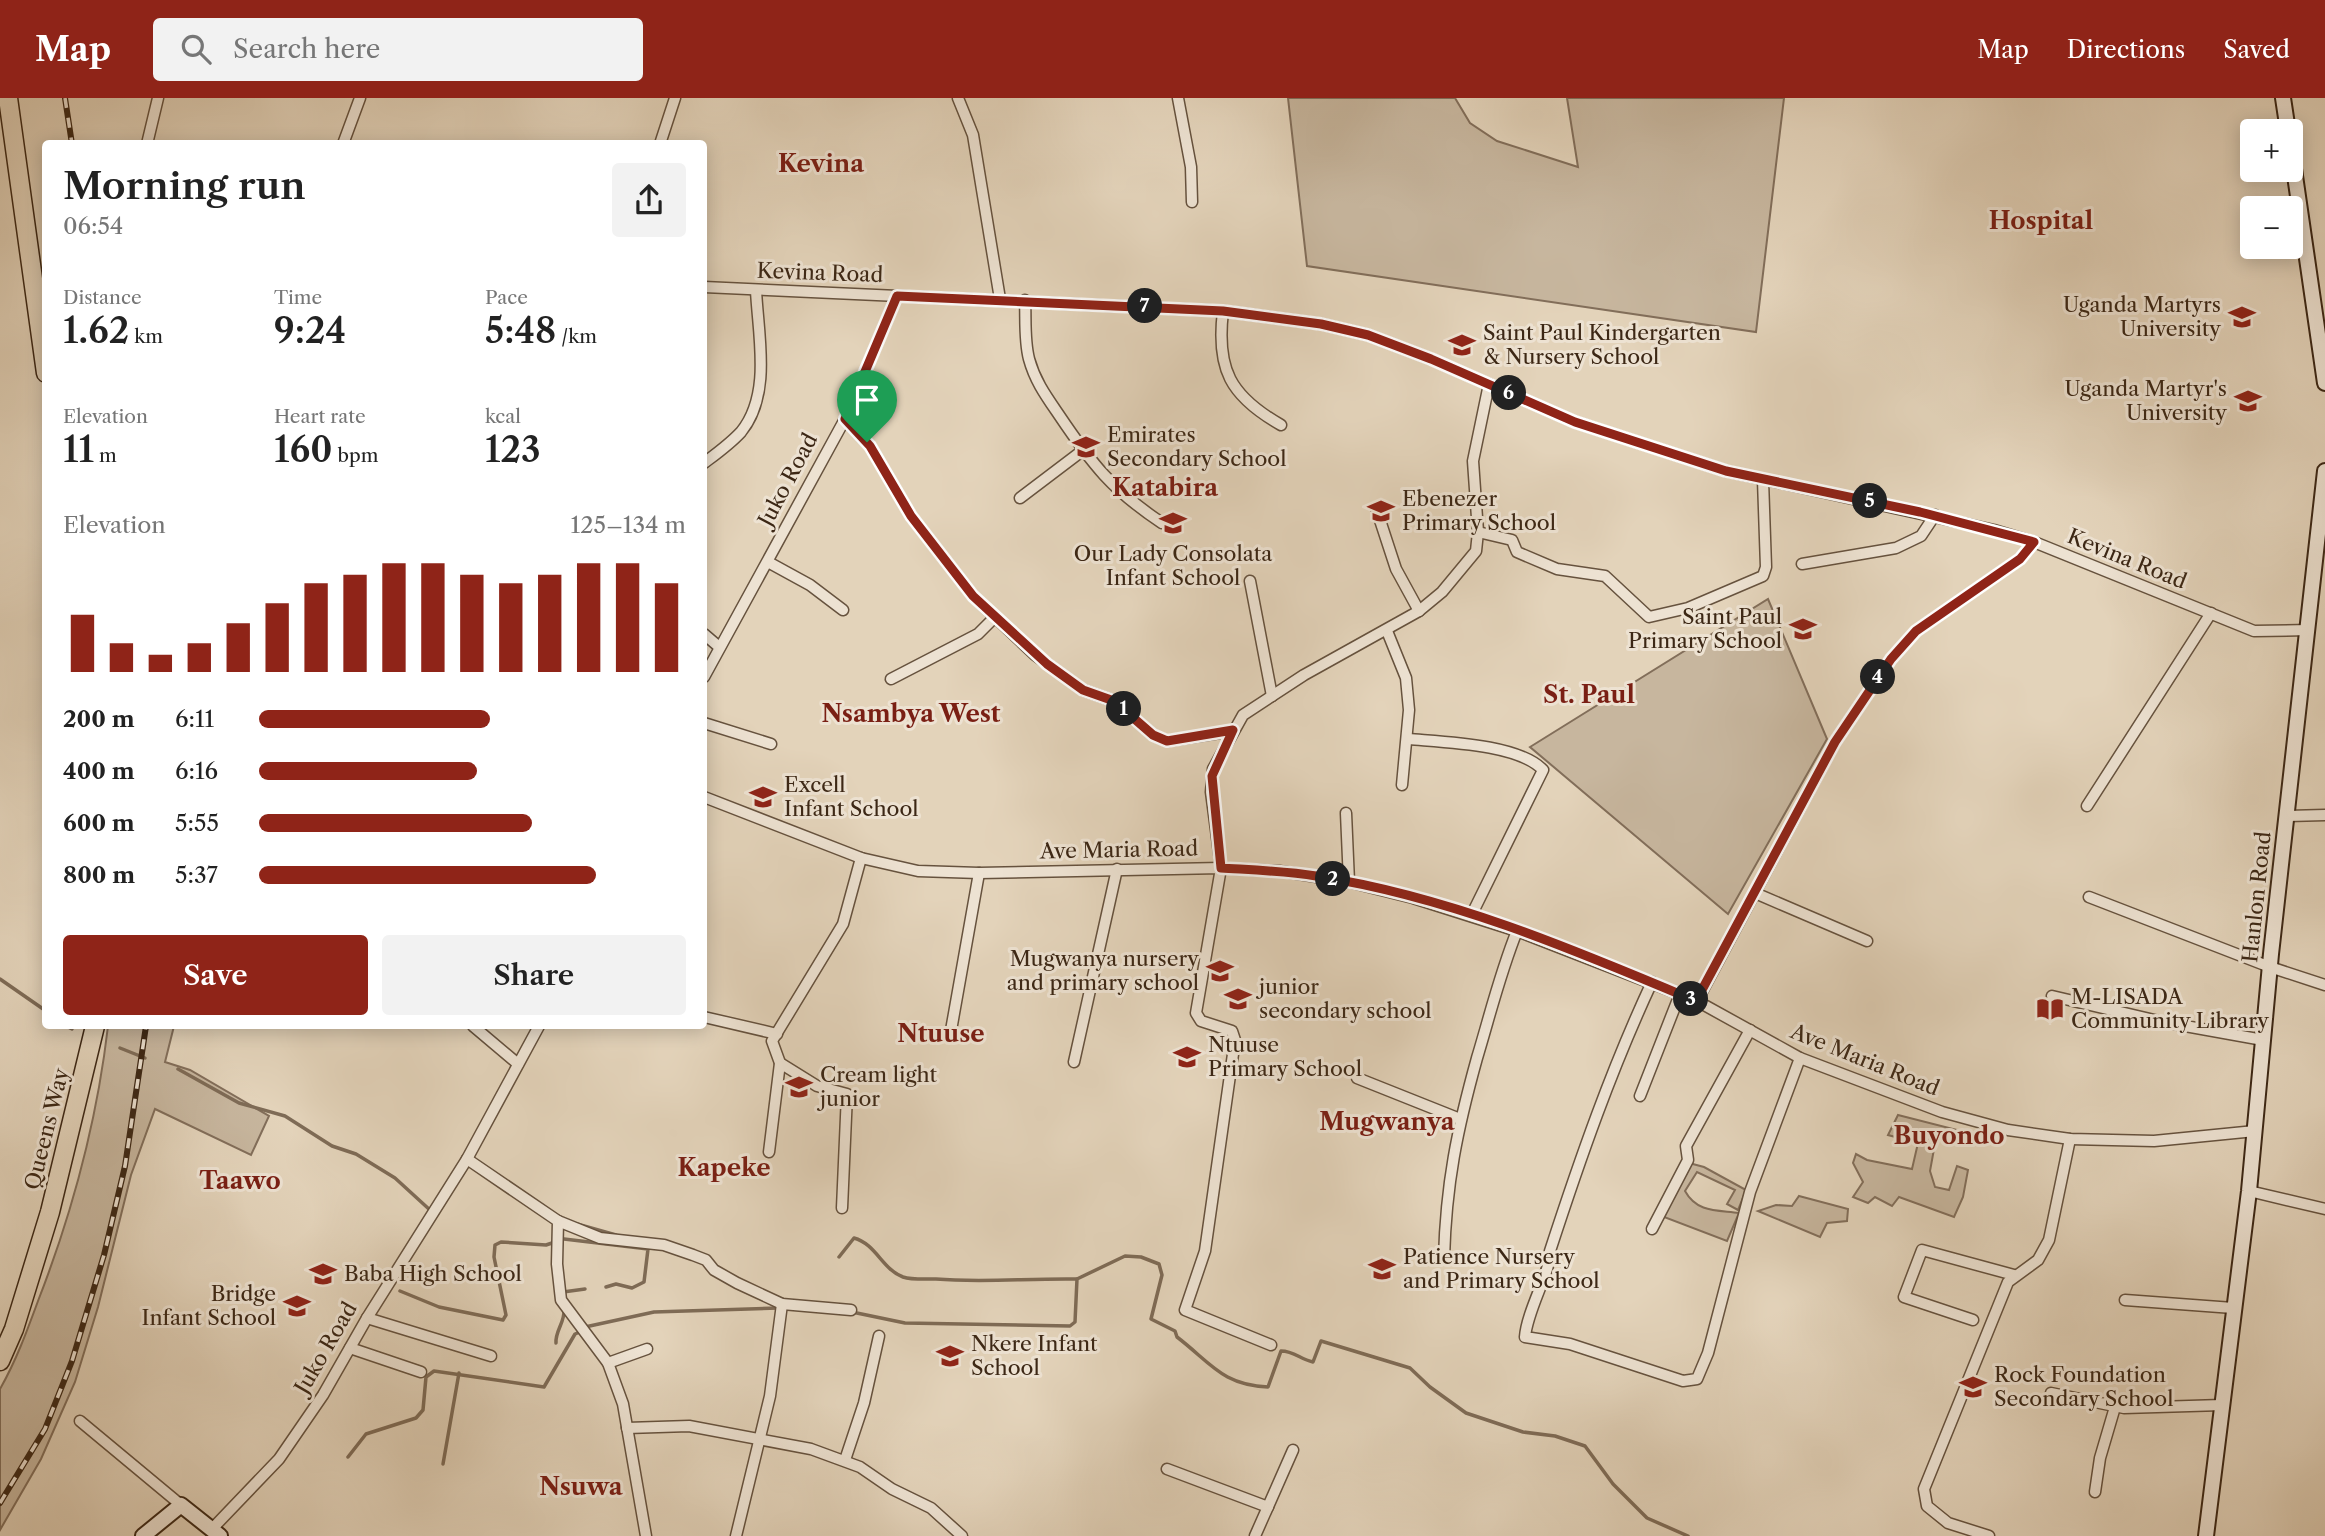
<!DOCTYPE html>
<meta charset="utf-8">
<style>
:root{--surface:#fff;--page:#f2f2f2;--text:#222;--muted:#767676;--accent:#8f2418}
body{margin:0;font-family:"Libre Caslon Text",serif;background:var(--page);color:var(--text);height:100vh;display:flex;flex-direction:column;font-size:26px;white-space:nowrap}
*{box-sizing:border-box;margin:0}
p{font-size:23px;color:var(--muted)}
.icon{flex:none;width:38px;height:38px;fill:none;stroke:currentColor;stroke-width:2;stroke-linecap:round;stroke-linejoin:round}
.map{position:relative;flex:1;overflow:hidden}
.drawer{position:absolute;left:42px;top:42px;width:665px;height:889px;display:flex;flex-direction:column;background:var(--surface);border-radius:7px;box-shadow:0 4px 18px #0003}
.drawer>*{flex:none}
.tools{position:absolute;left:2240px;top:21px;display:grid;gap:14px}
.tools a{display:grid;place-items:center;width:63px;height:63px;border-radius:7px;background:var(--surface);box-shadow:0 4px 18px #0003;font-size:35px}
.pin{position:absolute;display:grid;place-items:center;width:60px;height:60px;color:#fff;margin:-72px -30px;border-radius:50% 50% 50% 0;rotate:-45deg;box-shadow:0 0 7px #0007}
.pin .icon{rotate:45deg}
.km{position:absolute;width:35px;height:35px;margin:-18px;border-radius:50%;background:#222;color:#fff;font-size:19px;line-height:35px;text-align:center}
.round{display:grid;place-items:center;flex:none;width:74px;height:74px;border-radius:7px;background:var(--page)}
.headline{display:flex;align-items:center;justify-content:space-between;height:119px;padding:0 21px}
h1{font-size:38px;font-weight:600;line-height:52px}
.metrics{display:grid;grid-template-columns:repeat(3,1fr);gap:10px;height:119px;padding:7px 21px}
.metrics div{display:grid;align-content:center}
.metrics b{font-size:35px;font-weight:600}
.metrics small{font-size:19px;font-weight:400}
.metrics p{font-size:19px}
.chart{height:196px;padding:14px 21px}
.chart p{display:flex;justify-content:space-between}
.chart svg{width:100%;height:126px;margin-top:7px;stroke:var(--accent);stroke-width:6}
.button{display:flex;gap:14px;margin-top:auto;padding:14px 21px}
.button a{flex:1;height:80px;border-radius:7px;background:var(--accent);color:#fff;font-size:28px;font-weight:600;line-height:80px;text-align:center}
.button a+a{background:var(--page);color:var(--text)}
ul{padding:0 21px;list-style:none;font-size:23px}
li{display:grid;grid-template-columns:112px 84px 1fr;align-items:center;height:52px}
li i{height:18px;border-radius:9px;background:var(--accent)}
header{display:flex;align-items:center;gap:42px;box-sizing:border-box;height:98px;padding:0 35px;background:var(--accent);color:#fff}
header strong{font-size:33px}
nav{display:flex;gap:38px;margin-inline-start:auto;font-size:24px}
.search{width:490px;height:63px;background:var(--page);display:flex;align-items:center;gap:18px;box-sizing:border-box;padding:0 24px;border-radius:7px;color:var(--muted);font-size:26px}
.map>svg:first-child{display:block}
</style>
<header>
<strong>Map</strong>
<div class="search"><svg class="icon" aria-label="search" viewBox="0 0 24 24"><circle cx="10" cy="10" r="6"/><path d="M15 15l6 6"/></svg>Search here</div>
<nav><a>Map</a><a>Directions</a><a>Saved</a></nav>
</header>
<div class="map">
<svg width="2325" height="1438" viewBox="0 0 2325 1438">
<rect width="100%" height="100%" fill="#e3d3ba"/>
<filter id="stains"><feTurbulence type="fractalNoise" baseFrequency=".00286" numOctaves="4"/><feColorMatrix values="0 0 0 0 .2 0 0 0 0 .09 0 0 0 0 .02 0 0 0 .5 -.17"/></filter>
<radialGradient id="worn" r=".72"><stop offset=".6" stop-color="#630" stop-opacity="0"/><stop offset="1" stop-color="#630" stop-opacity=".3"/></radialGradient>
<g fill="#c7b69e" stroke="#826e5a" stroke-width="2">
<path d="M1288,0H1455L1470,25L1497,43L1578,69L1567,0H1784L1756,234L1307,168Z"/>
<path d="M1768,501L1827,641L1728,816L1530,649Z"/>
<path d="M108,928H174L165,964L190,972L269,1018L251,1057L155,1011L131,1077L98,1209L75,1284L41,1361L0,1432V1291C16,1263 27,1233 38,1203C73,1113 97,1023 108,928Z"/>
<path d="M1898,1017L1961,1033L1962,1042L1936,1040L1930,1073L1935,1089L1949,1092L1957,1068L1968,1072L1963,1099L1954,1119L1899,1099L1892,1108L1875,1099L1868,1105L1853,1099L1863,1084L1853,1065L1856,1056L1867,1062L1912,1071L1918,1045L1888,1037Z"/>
<path d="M1689,1065L1704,1069L1746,1092L1738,1112L1727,1106L1735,1092L1697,1074L1685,1093C1697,1115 1718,1112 1739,1115L1727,1143L1664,1119Z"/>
<path d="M1799,1098L1848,1111L1847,1123L1827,1125L1820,1139L1758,1113L1776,1107L1792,1108Z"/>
</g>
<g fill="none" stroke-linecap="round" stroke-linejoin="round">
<g stroke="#7e6b56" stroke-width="3.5">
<path d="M0,881L46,913"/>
<path d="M66,928L72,931"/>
<path d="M120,950L145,960"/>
<path d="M178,971L239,1005L285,1018L332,1048L356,1056L395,1080L430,1112"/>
<path d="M577,1126L616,1137"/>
<path d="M564,1141L648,1151L644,1184L632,1190L616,1186L606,1189"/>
<path d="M839,1159L854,1140C876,1146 882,1171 903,1179C912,1182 926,1181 936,1181C983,1185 1030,1180 1077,1181"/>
<path d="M400,1193L439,1209L503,1222L506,1217L494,1159L495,1147L501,1144L546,1147L555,1144"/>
<path d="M563,1194L585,1191"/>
<path d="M852,1214L905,1225L1070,1228L1075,1224L1077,1181L1125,1158L1141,1159L1159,1166L1162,1177L1151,1221L1175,1233L1177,1239C1211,1265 1222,1287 1268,1289L1281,1253C1294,1253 1300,1261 1313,1264L1321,1243L1410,1270L1430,1289L1466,1315L1523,1334L1555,1338L1585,1348L1613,1386L1647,1420L1688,1438"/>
<path d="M585,1229L654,1214L778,1210"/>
<path d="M556,1245C555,1233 565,1224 564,1212"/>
<path d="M348,1359L366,1336L416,1320L423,1312L426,1279L434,1273L544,1289L575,1236L580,1234L582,1237"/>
<path d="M443,1366L459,1275"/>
</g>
<defs>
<g id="street">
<path d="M958,0L973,37L1000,201"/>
<path d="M1178,0L1191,69L1192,104"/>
<path d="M147,46L158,0"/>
<path d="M343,46L360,0"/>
<path d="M660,46L675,0"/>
<path d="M704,189L1223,213L1321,226L1368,237L1431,261L1575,324L1726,373L1994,432L2034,444L2254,533L2309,532"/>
<path d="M1025,202C1026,220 1024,242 1029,261C1035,283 1046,298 1059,317C1092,366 1112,392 1162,425"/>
<path d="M1223,213C1216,271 1230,298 1281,327"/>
<path d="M845,321L870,348L911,418L973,498L1035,557L1083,592L1114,603L1153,637L1167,643L1233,633"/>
<path d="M704,365C716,356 730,346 741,334C772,296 758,237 756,192"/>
<path d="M1020,400L1082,353"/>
<path d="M1376,410L1396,471L1419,513"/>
<path d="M1478,434L1512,442L1517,454L1557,471L1605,478L1649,519L1688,510L1763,478L1766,469L1763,382"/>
<path d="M768,464L810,487L843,512"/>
<path d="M1802,466L1896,450L1921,438L1935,417"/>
<path d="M1250,483L1272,598"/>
<path d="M1387,533L1406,580L1409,612L1402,687"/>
<path d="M704,536L718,548"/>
<path d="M704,579L845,321L897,198"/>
<path d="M891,581L978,536L995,519"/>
<path d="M704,625L771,646"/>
<path d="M1409,641C1443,644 1519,646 1543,672L1471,818"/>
<path d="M704,699L861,760L918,773L979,775L1221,770L1279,773L1349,784L1413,800L1517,833L1697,903L1800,960L1942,1014L2008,1032L2070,1041L2154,1043L2255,1033"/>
<path d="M2087,708L2211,515"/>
<path d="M1346,715L1349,784"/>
<path d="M2288,718L2325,717"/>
<path d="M1755,795L1867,843"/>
<path d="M2089,799L2270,869L2325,887"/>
<path d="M1652,884C1611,972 1580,1061 1550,1153C1552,1171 1527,1212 1525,1239L1570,1246L1683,1283L1697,1281L1708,1255L1750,1094L1800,960"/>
<path d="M2052,898L2163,924L2263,942"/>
<path d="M1697,903L1835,644L1891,561L1916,533L2020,461L2034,444"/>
<path d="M704,919L777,936"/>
<path d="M473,928L518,966"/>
<path d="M950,938L979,775"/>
<path d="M1074,964L1117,771"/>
<path d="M780,965L817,988L847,996L842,1110"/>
<path d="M1357,980L1460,1021"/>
<path d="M1640,998L1680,896"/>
<path d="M769,1054L780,965L772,943L843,826L861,760"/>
<path d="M467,1061L558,1123L557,1166L561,1202L608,1265L623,1306L646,1438"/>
<path d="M2249,1093L2325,1111"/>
<path d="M558,1123L600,1140L664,1147L693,1157L706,1162L714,1172L737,1185L782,1206L851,1212"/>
<path d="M1652,1131L1688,1062L1686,1048L1750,932"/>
<path d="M1444,1160C1446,1086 1457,1032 1477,960C1490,917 1500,875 1517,833"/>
<path d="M2125,1202L2233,1210"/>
<path d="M367,1220L491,1258"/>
<path d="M1973,1222L1904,1199L1922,1152L2014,1177"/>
<path d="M1271,1247L1185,1212L1205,1153L1235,942L1232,933L1201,923L1196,915L1221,770L1211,694L1213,671L1243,617L1304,577L1419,513L1442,494L1476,453L1478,434L1473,363L1489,286"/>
<path d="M350,1250L421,1274"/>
<path d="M608,1265L647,1251"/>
<path d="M2051,1295L2124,1310L2222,1307"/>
<path d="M80,1323L181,1407"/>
<path d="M627,1330L689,1328L811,1351L860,1369L892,1391L931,1410L962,1438"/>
<path d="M845,1362L864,1305L879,1238"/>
<path d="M1167,1371L1268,1409"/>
<path d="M2095,1394L2100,1360L2115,1309"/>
<path d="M211,1432L279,1361L323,1297L367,1220L467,1061L539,928"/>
<path d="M736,1438L770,1298L782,1206"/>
<path d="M1255,1438L1293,1352"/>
<path d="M1989,1438L1948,1425L1927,1408L1924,1391L2008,1184L2038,1162L2049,1142L2070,1041"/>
</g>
<g id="secondary">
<path d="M2283,0L2288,33"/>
<path d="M2291,50L2325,285"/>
<path d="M143,1438L181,1407L220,1438"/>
<path d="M2206,1438L2249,1093L2271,856L2325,373"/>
</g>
<g id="highway">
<path d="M8,0L46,275"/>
<path d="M0,1263L14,1231L50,1114L95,928"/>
</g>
</defs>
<use href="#street" stroke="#66523e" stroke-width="13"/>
<use href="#secondary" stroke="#3c2715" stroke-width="18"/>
<use href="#highway" stroke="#3c2715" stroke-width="21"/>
<use href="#street" stroke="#ede2d2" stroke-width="10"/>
<use href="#secondary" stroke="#ede2d2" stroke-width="14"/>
<use href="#highway" stroke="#e3d3ba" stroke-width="18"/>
<defs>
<g id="rail">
<path d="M65,0L72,46"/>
<path d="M0,1405L45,1331L72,1263L104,1157L125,1068L146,928"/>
</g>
</defs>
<use href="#rail" stroke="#3c2715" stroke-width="6"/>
<use href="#rail" stroke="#ede2d2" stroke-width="3.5" stroke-dasharray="10" stroke-linecap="butt"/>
</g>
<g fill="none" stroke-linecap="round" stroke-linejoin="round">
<defs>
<path id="route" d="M897,198L1223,213L1321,226L1368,237L1431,261L1575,324L1726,373L1920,414L2034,444L2020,461L1916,533L1891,561L1835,644L1696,903C1575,852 1448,798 1316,778C1285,773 1253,772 1221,770L1212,678L1233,632L1167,643L1153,637L1114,603L1083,592L1047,566L973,498L911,418L870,348L845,321Z"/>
</defs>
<use href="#route" stroke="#fff" stroke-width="14"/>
<use href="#route" stroke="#8f2418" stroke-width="9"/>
</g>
<defs>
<symbol id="university-bare" viewBox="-9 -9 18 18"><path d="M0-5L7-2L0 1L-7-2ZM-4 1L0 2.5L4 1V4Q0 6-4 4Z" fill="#8f2418" stroke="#ede2d2" stroke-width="2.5" paint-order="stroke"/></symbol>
<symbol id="school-bare" viewBox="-9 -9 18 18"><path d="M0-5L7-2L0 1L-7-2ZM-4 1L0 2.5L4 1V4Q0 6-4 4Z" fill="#8f2418" stroke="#ede2d2" stroke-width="2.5" paint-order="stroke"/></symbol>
<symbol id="library-bare" viewBox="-9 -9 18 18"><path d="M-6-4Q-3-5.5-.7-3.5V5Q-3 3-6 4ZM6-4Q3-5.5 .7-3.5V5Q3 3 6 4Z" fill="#8f2418" stroke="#ede2d2" stroke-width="2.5" paint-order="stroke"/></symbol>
</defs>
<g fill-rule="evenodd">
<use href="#university-bare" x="2223" y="200" width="38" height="38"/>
<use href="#school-bare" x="1443" y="228" width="38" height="38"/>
<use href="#university-bare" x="2229" y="284" width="38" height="38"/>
<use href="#school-bare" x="1067" y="330" width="38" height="38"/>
<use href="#school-bare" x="1362" y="394" width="38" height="38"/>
<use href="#school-bare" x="1154" y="406" width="38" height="38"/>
<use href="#school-bare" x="1784" y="512" width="38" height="38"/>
<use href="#school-bare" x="744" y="680" width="38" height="38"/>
<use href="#school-bare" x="1201" y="854" width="38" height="38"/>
<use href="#school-bare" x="1219" y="882" width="38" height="38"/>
<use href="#library-bare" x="2031" y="892" width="38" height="38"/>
<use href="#school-bare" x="1168" y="940" width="38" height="38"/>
<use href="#school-bare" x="780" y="970" width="38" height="38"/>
<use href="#school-bare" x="1363" y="1152" width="38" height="38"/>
<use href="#school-bare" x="304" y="1157" width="38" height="38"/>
<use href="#school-bare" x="278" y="1189" width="38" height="38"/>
<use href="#school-bare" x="931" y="1239" width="38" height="38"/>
<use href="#school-bare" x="1954" y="1270" width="38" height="38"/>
</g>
<g text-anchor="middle" stroke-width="6" stroke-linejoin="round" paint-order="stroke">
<g font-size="21" fill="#3c2715" stroke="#ede2d2">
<text transform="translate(820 175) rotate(2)" y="7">Kevina Road</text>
<text transform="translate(788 382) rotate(-62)" y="7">Juko Road</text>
<text transform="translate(2127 461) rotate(22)" y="7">Kevina Road</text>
<text transform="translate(1119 752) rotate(-1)" y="7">Ave Maria Road</text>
<text transform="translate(2257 799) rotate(-84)" y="7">Hanlon Road</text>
<text transform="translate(1865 962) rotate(22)" y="7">Ave Maria Road</text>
<text transform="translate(47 1031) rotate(-76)" y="7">Queens Way</text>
<text transform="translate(326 1250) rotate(-60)" y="7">Juko Road</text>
</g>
<g font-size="21" fill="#3c2715" stroke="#ede2d2" text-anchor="start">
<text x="2221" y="214" text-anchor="end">Uganda Martyrs<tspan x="2221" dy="24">University</tspan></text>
<text x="1483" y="242">Saint Paul Kindergarten<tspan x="1483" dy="24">&amp; Nursery School</tspan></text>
<text x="2227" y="298" text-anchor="end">Uganda Martyr's<tspan x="2227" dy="24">University</tspan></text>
<text x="1107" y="344">Emirates<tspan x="1107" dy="24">Secondary School</tspan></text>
<text x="1402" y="408">Ebenezer<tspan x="1402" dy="24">Primary School</tspan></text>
<text x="1173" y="463" text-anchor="middle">Our Lady Consolata<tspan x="1173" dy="24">Infant School</tspan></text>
<text x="1782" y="526" text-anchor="end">Saint Paul<tspan x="1782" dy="24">Primary School</tspan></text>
<text x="784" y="694">Excell<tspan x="784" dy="24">Infant School</tspan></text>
<text x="1199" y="868" text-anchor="end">Mugwanya nursery<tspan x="1199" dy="24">and primary school</tspan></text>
<text x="1259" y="896">junior<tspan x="1259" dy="24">secondary school</tspan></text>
<text x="2071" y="906">M-LISADA<tspan x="2071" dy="24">Community Library</tspan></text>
<text x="1208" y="954">Ntuuse<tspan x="1208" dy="24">Primary School</tspan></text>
<text x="820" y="984">Cream light<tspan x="820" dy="24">junior</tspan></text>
<text x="1403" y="1166">Patience Nursery<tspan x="1403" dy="24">and Primary School</tspan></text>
<text x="344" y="1183">Baba High School</text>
<text x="276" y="1203" text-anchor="end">Bridge<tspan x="276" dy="24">Infant School</tspan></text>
<text x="971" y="1253">Nkere Infant<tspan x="971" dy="24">School</tspan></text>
<text x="1994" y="1284">Rock Foundation<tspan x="1994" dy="24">Secondary School</tspan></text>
</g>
<g font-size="24" font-weight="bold" fill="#7a1f14" stroke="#ede2d2">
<text x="821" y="74">Kevina</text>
<text x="2041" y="131">Hospital</text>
<text x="1165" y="398">Katabira</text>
<text x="1589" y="605">St. Paul</text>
<text x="911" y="624">Nsambya West</text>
<text x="941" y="944">Ntuuse</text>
<text x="1387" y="1032">Mugwanya</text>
<text x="1949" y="1046">Buyondo</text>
<text x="724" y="1078">Kapeke</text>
<text x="240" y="1091">Taawo</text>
<text x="581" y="1397">Nsuwa</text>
</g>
</g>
<rect width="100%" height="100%" filter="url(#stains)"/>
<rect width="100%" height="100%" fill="url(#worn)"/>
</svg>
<div class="tools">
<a>+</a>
<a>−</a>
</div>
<div class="pin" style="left:867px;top:344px;background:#1e9e55"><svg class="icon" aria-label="arrive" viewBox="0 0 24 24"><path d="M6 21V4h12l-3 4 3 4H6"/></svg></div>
<b class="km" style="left:1124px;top:611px">1</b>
<b class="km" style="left:1333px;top:781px">2</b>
<b class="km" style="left:1691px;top:901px">3</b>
<b class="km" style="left:1878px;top:579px">4</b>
<b class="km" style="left:1870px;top:403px">5</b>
<b class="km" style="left:1509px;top:295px">6</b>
<b class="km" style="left:1145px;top:208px">7</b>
<section class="drawer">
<div class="headline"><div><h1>Morning run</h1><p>06:54</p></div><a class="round"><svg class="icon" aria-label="share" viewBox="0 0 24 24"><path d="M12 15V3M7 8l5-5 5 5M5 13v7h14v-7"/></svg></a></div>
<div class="metrics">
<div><p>Distance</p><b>1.62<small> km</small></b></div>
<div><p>Time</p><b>9:24</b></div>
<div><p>Pace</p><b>5:48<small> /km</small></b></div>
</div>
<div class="metrics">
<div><p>Elevation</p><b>11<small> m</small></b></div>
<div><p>Heart rate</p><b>160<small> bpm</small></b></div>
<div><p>kcal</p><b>123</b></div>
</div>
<div class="chart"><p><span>Elevation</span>125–134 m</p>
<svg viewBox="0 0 160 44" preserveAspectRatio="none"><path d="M5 44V24M15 44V34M25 44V38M35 44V34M45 44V27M55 44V20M65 44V13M75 44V10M85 44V6M95 44V6M105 44V10M115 44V13M125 44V10M135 44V6M145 44V6M155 44V13"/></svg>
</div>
<ul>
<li><b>200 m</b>6:11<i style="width:54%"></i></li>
<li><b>400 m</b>6:16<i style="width:51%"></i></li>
<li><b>600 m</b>5:55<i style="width:64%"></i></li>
<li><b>800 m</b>5:37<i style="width:79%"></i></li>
</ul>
<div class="button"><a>Save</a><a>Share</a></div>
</section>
</div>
